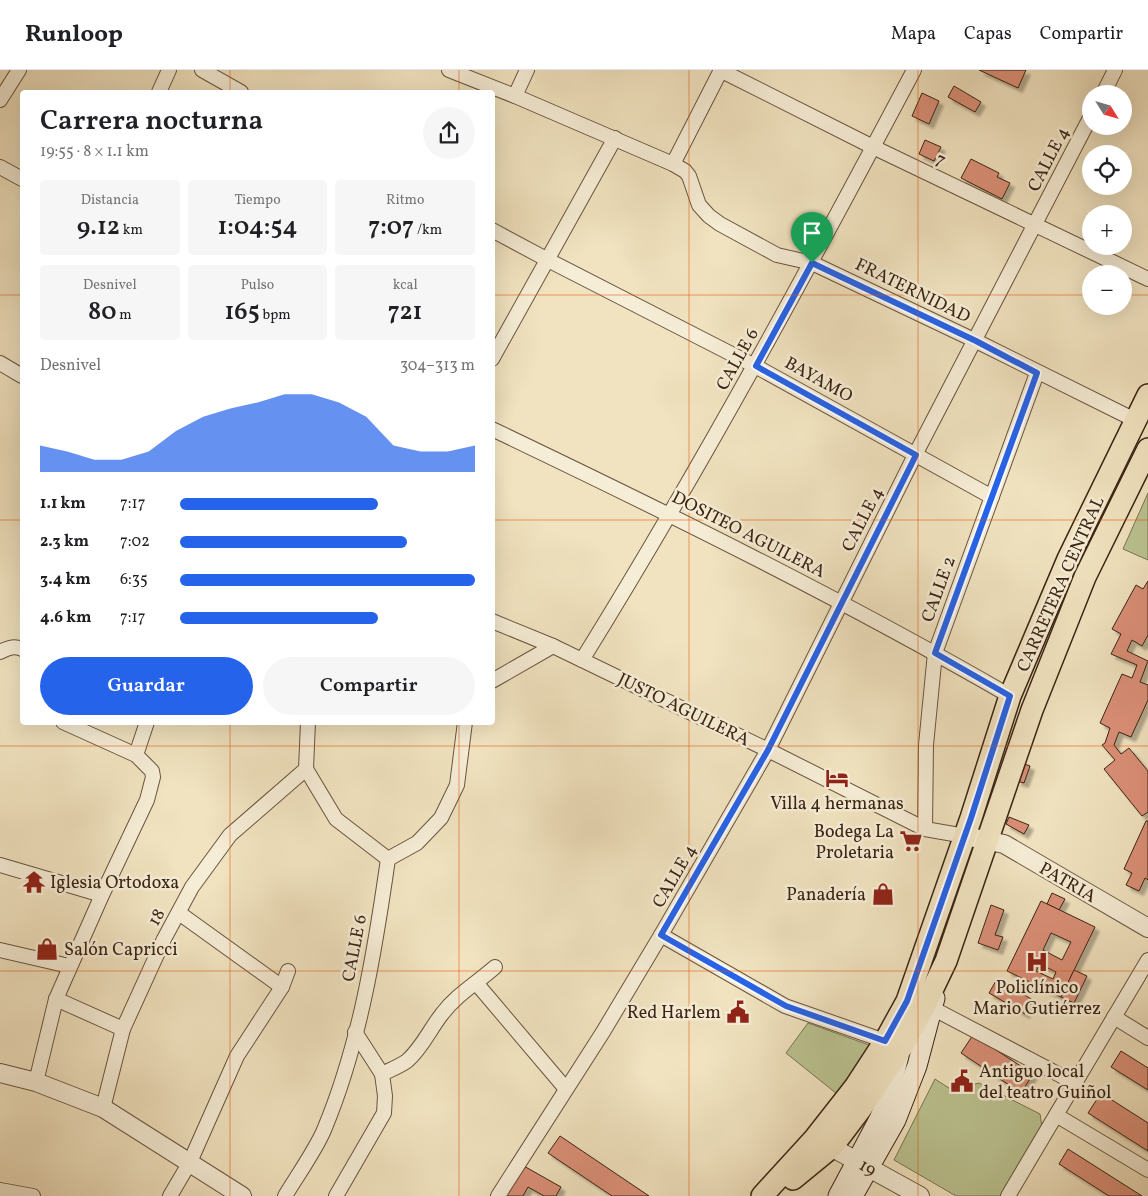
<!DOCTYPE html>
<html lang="es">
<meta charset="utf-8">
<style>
:root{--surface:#fff;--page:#f6f6f6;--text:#202124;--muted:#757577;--line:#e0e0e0;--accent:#2563eb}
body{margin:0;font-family:Vollkorn,serif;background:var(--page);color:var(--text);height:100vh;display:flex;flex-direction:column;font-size:19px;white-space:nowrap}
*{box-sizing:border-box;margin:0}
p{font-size:16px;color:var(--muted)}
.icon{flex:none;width:28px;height:28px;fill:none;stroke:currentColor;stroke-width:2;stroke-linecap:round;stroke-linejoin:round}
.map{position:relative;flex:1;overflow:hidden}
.side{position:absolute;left:20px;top:20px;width:475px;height:635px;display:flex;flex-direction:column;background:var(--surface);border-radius:5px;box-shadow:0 5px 20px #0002}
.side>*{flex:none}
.needle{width:32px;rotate:127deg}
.fabs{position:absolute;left:1082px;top:15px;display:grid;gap:10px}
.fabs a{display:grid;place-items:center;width:50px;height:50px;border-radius:50%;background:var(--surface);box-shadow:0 5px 20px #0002;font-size:25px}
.pin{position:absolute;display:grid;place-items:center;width:42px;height:42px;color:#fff;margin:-51px -21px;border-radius:50% 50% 50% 0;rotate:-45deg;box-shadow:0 0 5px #0007}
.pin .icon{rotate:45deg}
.round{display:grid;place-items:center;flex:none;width:52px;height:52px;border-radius:26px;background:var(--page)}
.headline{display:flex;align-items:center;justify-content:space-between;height:85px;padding:0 20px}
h1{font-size:28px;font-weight:600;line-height:38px}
.figures{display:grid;grid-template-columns:repeat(3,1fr);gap:8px;height:85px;padding:5px 20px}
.figures div{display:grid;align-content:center;border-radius:5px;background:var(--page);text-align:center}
.figures b{font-size:25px;font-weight:600}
.figures small{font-size:14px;font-weight:400}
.figures p{font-size:14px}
.chart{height:140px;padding:10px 20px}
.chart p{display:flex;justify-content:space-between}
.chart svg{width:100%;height:90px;margin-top:5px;fill:var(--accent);opacity:.7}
.primary-button{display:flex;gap:10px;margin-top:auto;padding:10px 20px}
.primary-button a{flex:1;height:58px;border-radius:30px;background:var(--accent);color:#fff;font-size:20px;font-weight:600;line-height:58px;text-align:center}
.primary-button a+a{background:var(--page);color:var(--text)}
ul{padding:0 20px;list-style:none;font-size:16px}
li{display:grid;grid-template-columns:80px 60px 1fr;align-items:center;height:38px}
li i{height:12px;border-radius:6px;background:var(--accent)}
header{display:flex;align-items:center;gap:30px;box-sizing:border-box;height:70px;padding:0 25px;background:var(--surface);border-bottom:1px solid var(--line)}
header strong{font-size:24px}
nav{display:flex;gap:28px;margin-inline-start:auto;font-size:18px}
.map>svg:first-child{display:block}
</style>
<header>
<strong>Runloop</strong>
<nav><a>Mapa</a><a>Capas</a><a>Compartir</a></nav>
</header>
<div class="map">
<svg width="1148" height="1126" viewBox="0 0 1148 1126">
<defs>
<filter id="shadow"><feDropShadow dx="4.5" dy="4.5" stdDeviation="1" flood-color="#0004"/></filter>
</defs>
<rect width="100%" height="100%" fill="#f1e3c0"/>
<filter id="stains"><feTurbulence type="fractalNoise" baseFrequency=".004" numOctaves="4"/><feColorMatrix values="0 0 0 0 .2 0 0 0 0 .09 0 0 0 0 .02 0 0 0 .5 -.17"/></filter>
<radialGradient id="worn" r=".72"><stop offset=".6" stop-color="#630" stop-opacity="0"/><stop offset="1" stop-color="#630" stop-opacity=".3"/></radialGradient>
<g fill="#bbc391" stroke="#7a7452">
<path d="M1148,423V490L1123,479Z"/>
<path d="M808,953L869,975L837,1024L786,983Z"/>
<path d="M935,1009L952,1020L979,1013L1040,1044L1042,1057L1001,1126H956L894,1090Z"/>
</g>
<g fill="#db9078" stroke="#3a2414" fill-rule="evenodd" filter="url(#shadow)">
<path d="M979,0H1026L1018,18Z"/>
<path d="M954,16L981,32L975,42L948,27Z"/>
<path d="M922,23L939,31L929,54L912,46Z"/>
<path d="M925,70L941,77L934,91L919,84Z"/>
<path d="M971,89L999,103L997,107L1010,113L1002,129L961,108Z"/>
<path d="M1148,511V565L1142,576L1132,570L1127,581L1148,591L1140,612L1148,615V630L1131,667L1119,662L1114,675L1121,684L1129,678L1148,701V742L1142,746L1104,699L1115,690L1102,675L1105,673L1110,658L1100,653L1122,604L1132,608L1137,595L1111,584L1121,564L1112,559L1136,515L1143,519Z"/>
<path d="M1022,693L1030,696L1024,713L1017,711Z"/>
<path d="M1009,747L1029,755L1024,764L1006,754Z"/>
<path d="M1146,751H1148V810L1145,808L1139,821L1126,815L1132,803L1124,799Z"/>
<path d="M1052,823L1065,829L1059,840L1047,834Z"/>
<path d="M1041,831L1095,857L1061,927L1007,901ZM1051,863L1071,872L1062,890L1043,880ZM1040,894L1056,902L1053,909L1036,901Z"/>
<path d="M991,835L1004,840L995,865L1003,867L998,880L978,873Z"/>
<path d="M1074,900L1087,906L1074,933L1061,927Z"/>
<path d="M997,909L1033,930L1025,944L989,923Z"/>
<path d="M973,965L1033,1004L1021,1023L961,983Z"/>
<path d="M1121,981L1148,998V1020L1111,997Z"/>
<path d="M1101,1023L1148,1053V1081L1088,1043Z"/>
<path d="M560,1066L649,1126H612L548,1083Z"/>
<path d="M1068,1079L1142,1126H1109L1059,1094Z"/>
<path d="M522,1095L561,1117L556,1126H544L528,1117L523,1126H505Z"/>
</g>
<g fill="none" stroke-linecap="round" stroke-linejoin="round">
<defs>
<g id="minor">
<path d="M202,0L241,22"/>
<path d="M449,0L515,26L673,94L685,101L689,106L699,135L709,146L720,154L777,185L812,193L976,271L1135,350"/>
<path d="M720,0L873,77L1148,209"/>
<path d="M159,22L169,0"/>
<path d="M1103,24L1115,0"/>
<path d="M515,26L527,0"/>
<path d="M0,30L19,0"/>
<path d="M673,94L721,0"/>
<path d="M0,97L22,109"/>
<path d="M492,160L548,190L755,296L992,427"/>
<path d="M492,289L615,68"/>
<path d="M0,293L22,306"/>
<path d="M492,359C668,443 842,529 1010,626"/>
<path d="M492,551L553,576L768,680L925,759L965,766"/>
<path d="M0,582C7,578 15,575 22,579"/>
<path d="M582,590C701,398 808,200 914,0"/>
<path d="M492,611L553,576"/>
<path d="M136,685L147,652"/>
<path d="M306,699L336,749L388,789"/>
<path d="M925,759L926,675L935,583L1037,303"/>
<path d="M388,789L417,773L441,748L457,715L465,652"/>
<path d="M0,795L102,825"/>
<path d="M179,843L282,917"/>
<path d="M661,865L785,936L885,971"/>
<path d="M0,880L69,896"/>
<path d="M477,914L566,1019"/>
<path d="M56,929L123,959"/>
<path d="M932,938L1075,1013"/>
<path d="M1114,947L1148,968"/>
<path d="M382,1004C390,1000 400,996 407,991C422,978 430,959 442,944C456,925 477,913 495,897"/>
<path d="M36,1012L56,929L102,825L147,730L153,707L152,701L136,685L63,652"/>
<path d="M103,1038L123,959L164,869L192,817L230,765L306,699L308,652"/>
<path d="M1056,1045L1148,1100"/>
<path d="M0,1120L33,1126"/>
<path d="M170,1126L190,1092L237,986L282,917L288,901"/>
<path d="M285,1126C297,1106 315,1081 324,1060C360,974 375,880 388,789"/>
<path d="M336,1126L384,1043L385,1026L382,1004L355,962"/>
<path d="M498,1126L603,962L661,865L768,680L915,385L1091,46"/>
<path d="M1008,1126L1148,890"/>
</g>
<g id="tertiary">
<path d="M965,766L1004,774L1148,858"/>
<path d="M0,1003L36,1012L103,1038L242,1126"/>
<path d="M822,1072L920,1126"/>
</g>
<g id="secondary">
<path d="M838,1126L879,1049L889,1025L899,986"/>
<path d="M853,1126L896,1050L917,996L935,928"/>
</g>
<g id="primary">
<path d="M793,1109L832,1077L860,1040L902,977L923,939L946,891L1032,640L1085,507L1148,379"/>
<path d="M762,1126L815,1068L855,1017L885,971L907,931L971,748L1010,626L1068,489L1148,325"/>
</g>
</defs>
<use href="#minor" stroke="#68543f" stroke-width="16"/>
<use href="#tertiary" stroke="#68543f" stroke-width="20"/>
<use href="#secondary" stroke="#3a2414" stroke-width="21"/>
<use href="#primary" stroke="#3a2414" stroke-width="24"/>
<use href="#minor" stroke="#f6edd6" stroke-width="14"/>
<use href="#tertiary" stroke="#f6edd6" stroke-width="18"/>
<use href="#secondary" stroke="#f6edd6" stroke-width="19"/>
<use href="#primary" stroke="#f1e3c0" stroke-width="21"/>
</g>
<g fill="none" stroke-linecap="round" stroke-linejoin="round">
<defs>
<path id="route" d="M812,193L976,271L1037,303L935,583L1010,626L971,748L907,931L885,971L786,936L661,865L768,680L916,385L756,296Z"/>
</defs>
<use href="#route" stroke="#fff" stroke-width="10"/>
<use href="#route" stroke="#2563eb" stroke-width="6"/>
</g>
<path fill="none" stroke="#df560c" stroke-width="1" stroke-opacity="0.55" d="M230,0V22M459,0V22M689,0V1126M918,0V1126M0,225H22M492,225H1091M1124,225H1148M0,450H22M492,450H1148M230,652V1126M459,652V1126M0,676H1148M0,901H1148"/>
<defs>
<symbol id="hotel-bare" viewBox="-9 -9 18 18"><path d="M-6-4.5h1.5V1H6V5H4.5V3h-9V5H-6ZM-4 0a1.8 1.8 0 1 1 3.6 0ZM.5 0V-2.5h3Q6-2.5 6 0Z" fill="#8f2418" stroke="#f6edd6" stroke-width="2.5" paint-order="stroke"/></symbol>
<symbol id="supermarket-bare" viewBox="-9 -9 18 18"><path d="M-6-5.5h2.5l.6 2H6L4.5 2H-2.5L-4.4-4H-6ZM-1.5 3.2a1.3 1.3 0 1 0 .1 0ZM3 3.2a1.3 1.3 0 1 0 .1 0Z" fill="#8f2418" stroke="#f6edd6" stroke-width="2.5" paint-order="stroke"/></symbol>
<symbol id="temple-bare" viewBox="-9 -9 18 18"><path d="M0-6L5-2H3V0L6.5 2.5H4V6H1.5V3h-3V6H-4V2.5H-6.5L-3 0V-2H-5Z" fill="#8f2418" stroke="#f6edd6" stroke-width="2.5" paint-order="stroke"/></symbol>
<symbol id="shop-bare" viewBox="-9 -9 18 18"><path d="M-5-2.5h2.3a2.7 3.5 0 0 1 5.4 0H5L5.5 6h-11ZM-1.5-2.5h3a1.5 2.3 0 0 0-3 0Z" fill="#8f2418" stroke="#f6edd6" stroke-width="2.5" paint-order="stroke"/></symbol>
<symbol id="hospital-bare" viewBox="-9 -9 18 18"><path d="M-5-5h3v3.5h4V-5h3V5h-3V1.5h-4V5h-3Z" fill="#8f2418" stroke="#f6edd6" stroke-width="2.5" paint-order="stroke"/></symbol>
<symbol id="civic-bare" viewBox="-9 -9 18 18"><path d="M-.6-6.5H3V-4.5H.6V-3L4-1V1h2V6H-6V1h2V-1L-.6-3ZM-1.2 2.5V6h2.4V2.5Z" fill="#8f2418" stroke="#f6edd6" stroke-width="2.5" paint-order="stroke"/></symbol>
</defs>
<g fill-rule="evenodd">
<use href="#hotel-bare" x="821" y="692" width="32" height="32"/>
<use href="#supermarket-bare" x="895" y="755" width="32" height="32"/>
<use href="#temple-bare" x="18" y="796" width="32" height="32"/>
<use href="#shop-bare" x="867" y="808" width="32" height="32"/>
<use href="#shop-bare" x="31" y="863" width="32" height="32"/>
<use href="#hospital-bare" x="1021" y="876" width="32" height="32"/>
<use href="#civic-bare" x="722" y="926" width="32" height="32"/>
<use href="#civic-bare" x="946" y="995" width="32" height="32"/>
</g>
<g text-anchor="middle" stroke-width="5" stroke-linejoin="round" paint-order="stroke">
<g font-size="18" fill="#3a2414" stroke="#f6edd6">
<text transform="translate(941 89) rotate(26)" y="6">7</text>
<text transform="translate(1048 89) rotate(-63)" y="6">CALLE 4</text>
<text transform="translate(913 220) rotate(26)" y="6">FRATERNIDAD</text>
<text transform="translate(737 289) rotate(-61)" y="6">CALLE 6</text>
<text transform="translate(819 309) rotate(29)" y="6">BAYAMO</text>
<text transform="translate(862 449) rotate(-63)" y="6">CALLE 4</text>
<text transform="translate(749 464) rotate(27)" y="6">DOSITEO AGUILERA</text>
<text transform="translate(1060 514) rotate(-66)" y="6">CARRETERA CENTRAL</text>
<text transform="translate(938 519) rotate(-70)" y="6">CALLE 2</text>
<text transform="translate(684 639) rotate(26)" y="6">JUSTO AGUILERA</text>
<text transform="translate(674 806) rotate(-60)" y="6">CALLE 4</text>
<text transform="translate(1068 812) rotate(30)" y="6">PATRIA</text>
<text transform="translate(156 847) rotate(-61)" y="6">18</text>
<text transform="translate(354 878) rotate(-79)" y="6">CALLE 6</text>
<text transform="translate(868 1097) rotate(29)" y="6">19</text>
</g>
<g font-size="18" fill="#3a2414" stroke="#f6edd6" text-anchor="end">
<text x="837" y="739" text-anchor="middle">Villa 4 hermanas</text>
<text x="894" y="767">Bodega La<tspan x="894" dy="21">Proletaria</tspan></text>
<text x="50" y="818" text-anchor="start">Iglesia Ortodoxa</text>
<text x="866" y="830">Panadería</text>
<text x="64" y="885" text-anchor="start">Salón Capricci</text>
<text x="1037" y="923" text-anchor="middle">Policlínico<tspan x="1037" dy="21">Mario Gutiérrez</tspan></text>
<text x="721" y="948">Red Harlem</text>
<text x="979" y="1007" text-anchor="start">Antiguo local<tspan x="979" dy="21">del teatro Guiñol</tspan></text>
</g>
</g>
<rect width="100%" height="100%" filter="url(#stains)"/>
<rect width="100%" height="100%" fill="url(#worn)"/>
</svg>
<div class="fabs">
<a><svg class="needle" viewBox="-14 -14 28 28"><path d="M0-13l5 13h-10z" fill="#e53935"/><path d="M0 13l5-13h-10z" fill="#757577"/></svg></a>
<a><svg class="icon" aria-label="locate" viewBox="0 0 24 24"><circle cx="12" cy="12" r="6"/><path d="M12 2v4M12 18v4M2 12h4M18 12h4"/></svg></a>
<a>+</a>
<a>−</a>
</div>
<div class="pin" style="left:812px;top:193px;background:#1e9e55"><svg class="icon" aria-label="arrive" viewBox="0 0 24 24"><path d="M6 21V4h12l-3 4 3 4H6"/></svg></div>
<section class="side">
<div class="headline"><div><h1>Carrera nocturna</h1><p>19:55 · 8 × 1.1 km</p></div><a class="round"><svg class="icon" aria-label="share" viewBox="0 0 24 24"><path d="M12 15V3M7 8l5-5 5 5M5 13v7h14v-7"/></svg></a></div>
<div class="figures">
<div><p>Distancia</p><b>9.12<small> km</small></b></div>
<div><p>Tiempo</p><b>1:04:54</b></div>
<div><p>Ritmo</p><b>7:07<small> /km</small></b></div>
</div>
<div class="figures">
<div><p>Desnivel</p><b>80<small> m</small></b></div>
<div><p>Pulso</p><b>165<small> bpm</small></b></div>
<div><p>kcal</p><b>721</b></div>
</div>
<div class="chart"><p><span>Desnivel</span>304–313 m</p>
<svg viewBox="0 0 160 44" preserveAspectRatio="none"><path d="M0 44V31L10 34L20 38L30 38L40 34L50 24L60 17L70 13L80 10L90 6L100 6L110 10L120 17L130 31L140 34L150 34L160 31V44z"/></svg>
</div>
<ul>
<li><b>1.1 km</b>7:17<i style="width:67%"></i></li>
<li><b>2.3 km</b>7:02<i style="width:77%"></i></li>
<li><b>3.4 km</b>6:35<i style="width:100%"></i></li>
<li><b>4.6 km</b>7:17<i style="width:67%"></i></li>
</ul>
<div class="primary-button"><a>Guardar</a><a>Compartir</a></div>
</section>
</div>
